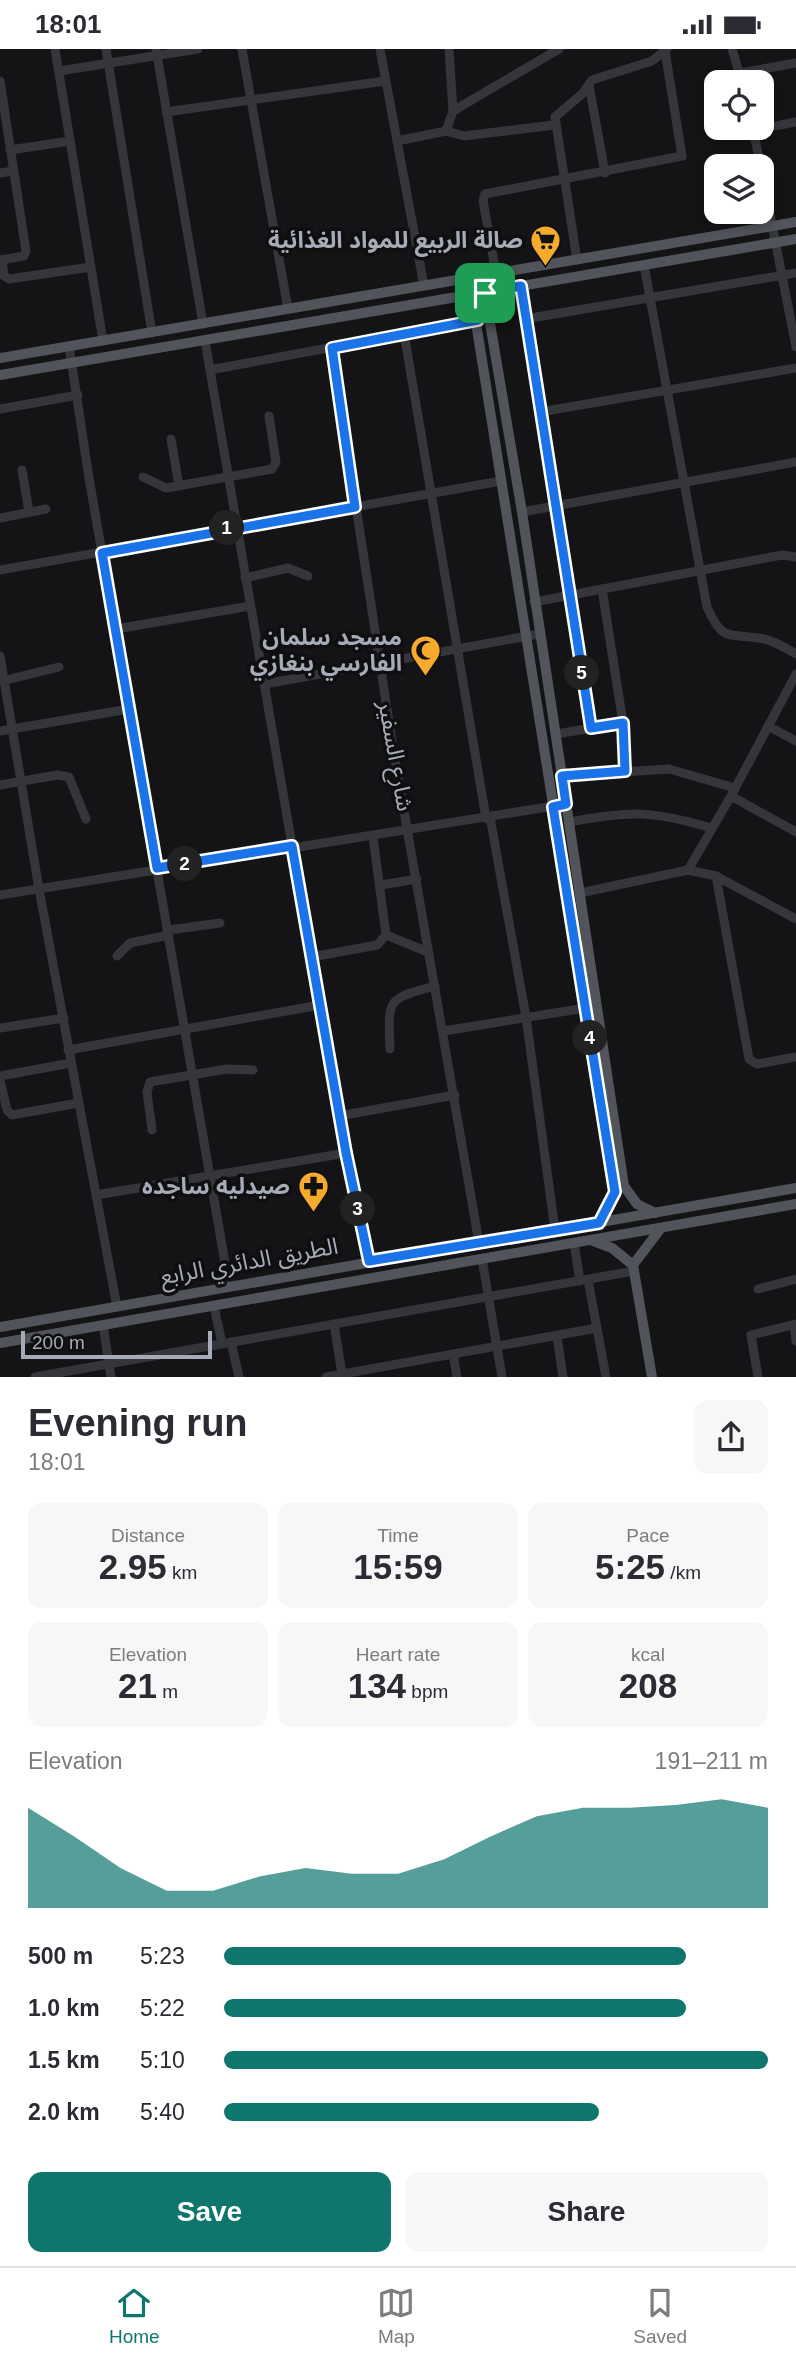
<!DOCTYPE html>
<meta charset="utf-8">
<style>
:root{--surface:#fff;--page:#f7f7f7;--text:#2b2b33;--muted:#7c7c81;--line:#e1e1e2;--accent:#0f766e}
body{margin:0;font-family:Helvetica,"Noto Sans Arabic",sans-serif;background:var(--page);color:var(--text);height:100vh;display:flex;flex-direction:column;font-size:26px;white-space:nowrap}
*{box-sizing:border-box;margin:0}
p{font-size:23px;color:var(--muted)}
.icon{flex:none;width:38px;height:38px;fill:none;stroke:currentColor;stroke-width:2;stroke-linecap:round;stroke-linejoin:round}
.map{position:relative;height:1328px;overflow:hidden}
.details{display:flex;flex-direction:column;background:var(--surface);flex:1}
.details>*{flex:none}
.buttons{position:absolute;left:704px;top:21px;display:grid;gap:14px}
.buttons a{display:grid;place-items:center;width:70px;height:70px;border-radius:14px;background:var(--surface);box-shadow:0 4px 10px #0003;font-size:35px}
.scale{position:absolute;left:21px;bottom:18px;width:191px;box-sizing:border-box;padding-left:7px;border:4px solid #a6acb7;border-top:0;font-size:19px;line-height:24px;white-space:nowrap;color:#a6acb7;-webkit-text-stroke:5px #0f0f11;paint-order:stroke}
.pin{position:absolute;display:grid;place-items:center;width:60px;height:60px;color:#fff;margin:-30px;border-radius:14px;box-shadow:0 4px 10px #0006}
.km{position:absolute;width:35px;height:35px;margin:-18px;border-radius:50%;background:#222;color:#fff;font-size:19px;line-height:35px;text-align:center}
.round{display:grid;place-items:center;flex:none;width:74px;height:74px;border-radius:14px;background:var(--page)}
.summary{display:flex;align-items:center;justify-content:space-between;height:119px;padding:0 28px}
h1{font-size:38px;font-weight:800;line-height:52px}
.metrics{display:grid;grid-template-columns:repeat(3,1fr);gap:10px;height:119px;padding:7px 28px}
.metrics div{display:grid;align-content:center;border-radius:14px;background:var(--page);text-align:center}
.metrics b{font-size:35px;font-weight:800}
.metrics small{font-size:19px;font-weight:400}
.metrics p{font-size:19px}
.chart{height:196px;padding:14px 28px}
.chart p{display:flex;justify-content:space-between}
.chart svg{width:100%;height:126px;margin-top:7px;fill:var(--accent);opacity:.7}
.button{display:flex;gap:14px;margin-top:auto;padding:14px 28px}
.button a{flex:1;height:80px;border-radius:14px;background:var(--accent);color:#fff;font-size:28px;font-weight:800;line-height:80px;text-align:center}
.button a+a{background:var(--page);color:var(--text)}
ul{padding:0 28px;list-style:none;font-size:23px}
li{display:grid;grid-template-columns:112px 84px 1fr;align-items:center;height:52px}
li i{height:18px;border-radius:9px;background:var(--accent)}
.status{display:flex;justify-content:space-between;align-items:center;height:49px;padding:0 35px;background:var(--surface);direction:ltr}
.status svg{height:19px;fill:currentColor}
.dock{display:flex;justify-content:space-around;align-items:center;height:98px;border-top:2px solid var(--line);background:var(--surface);font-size:19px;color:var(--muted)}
.dock a{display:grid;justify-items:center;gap:4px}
.dock .on{color:var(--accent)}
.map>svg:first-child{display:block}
</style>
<div class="status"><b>18:01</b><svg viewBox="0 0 49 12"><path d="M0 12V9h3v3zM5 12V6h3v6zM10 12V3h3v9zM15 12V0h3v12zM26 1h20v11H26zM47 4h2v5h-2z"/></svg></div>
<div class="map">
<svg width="796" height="1328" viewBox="0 0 796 1328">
<rect width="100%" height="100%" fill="#141416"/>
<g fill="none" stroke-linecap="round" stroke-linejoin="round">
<g stroke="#35363b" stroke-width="9">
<path d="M55,0L103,292"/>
<path d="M106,0L152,284"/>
<path d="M156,0L203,275"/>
<path d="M242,0L288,260"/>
<path d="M380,0L424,237"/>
<path d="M732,0L742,33"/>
<path d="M59,22L198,0"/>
<path d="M740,24L796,14"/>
<path d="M0,32L26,202L24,207L0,211"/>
<path d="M589,36L605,124"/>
<path d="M453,62L559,0"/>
<path d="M166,63L385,32"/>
<path d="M753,79L796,298"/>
<path d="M754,81L796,73"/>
<path d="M446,82L453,62L449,0"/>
<path d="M397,92L446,82L464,87L554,76"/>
<path d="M10,101L70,92"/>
<path d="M0,124L13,122"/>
<path d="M2,211L4,227L9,230L91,218"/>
<path d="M577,211L555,68L582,45L592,31L652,12L667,0"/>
<path d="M644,216L707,558C723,593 726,584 759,589C772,590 785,599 796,605"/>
<path d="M496,225L483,151L485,145L682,107L665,2"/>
<path d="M521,237L591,679"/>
<path d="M525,270L796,224"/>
<path d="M404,284L486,769"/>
<path d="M205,292L327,999L369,1212"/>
<path d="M69,297L89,429L229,1237"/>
<path d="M332,300L392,693L479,1194"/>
<path d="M210,321L478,271"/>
<path d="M0,360L78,346"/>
<path d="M540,363L796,319"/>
<path d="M171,390L179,437"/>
<path d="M22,421L29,463"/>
<path d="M143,428L166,439L272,420L276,413L269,367"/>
<path d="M522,463L796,413"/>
<path d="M0,469L46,460"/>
<path d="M0,521L501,432"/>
<path d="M245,529L288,519L308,527"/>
<path d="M602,540L623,674L625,722"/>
<path d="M534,553L782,506L796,508"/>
<path d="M116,580L250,557"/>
<path d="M0,607L39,840L117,1258"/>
<path d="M796,625L731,747L796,783"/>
<path d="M2,632L59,618"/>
<path d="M265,635L539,585"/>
<path d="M768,677L796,692"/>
<path d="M0,682L129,660"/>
<path d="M556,685L623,674"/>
<path d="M562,727L669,720L735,739"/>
<path d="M0,736L57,726L69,728L86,770"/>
<path d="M490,768L526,968L555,1181"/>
<path d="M569,773C629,762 652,761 711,779"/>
<path d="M688,821L731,747"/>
<path d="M716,827L749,1010L757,1015L796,1008"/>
<path d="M381,836L417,830"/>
<path d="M580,844L688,821L716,827L796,870"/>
<path d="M0,846L566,755"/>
<path d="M169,881L220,874"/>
<path d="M386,886L428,903"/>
<path d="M117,907L130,894L169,886"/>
<path d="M312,908L377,896L386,886L373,788"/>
<path d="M0,979L64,969"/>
<path d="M444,982L585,959"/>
<path d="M390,1000C388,950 386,950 435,937"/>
<path d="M68,1001L320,956"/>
<path d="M0,1027L71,1014"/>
<path d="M0,1031L7,1061L12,1066L78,1054"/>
<path d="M339,1067L455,1046"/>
<path d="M152,1081L147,1043L150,1033L227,1020L253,1021"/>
<path d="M96,1146L346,1104"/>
<path d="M574,1194L580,1232"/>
<path d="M482,1210L502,1328"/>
<path d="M588,1231L606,1328"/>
<path d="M758,1240L796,1230"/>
<path d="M214,1258L222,1294"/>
<path d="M334,1275L342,1325"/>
<path d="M103,1276L111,1328"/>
<path d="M794,1276L796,1292"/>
<path d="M557,1287L563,1328"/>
<path d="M231,1293L239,1328"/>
<path d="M453,1305L457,1328"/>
<path d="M35,1328L634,1222"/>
<path d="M326,1328L597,1279"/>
<path d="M758,1328L751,1286L796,1275"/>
</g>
<g stroke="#51545a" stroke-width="10">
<path d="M482,227L522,463L624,1137L637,1155L655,1164"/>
<path d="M469,230L615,1143L599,1174"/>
<path d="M0,309L796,173"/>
<path d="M0,326L796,190"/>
<path d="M593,1192L612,1199L633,1216L652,1328"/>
<path d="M633,1216L661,1179"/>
<path d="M0,1278L796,1139"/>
<path d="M0,1294L796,1155"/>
</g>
</g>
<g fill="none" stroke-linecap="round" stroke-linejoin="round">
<defs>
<path id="route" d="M521,237L591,679L623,674L625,722L562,727L566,755L553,758L615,1143L599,1174L369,1212L346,1104L292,797L157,819L102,504L355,458L332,299L478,271L473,246Z"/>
</defs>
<use href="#route" stroke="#fff" stroke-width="14"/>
<use href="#route" stroke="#1a73e8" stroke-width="9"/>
</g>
<defs>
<symbol id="supermarket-pin" viewBox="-11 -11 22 30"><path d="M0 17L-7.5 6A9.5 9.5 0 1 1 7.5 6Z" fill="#f6ab2c" stroke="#0f0f11"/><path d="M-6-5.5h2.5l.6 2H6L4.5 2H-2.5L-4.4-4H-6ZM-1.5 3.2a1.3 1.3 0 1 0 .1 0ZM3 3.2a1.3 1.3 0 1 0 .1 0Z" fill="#111"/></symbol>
<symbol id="mosque-pin" viewBox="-11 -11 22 30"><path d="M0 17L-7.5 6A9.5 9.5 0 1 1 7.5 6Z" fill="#f6ab2c" stroke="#0f0f11"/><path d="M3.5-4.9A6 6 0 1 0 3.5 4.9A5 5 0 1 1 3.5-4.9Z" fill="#111"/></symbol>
<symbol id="pharmacy-pin" viewBox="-11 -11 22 30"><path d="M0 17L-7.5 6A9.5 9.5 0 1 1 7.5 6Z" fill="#f6ab2c" stroke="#0f0f11"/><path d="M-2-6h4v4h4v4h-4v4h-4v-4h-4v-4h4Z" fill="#111"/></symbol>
</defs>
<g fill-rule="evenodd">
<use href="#supermarket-pin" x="528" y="174" width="35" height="47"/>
<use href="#mosque-pin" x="408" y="584" width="35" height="47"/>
<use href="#pharmacy-pin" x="296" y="1120" width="35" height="47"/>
</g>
<g text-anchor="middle" stroke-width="7" stroke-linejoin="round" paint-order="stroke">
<g font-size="23" font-weight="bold" fill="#a6acb7" stroke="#0f0f11" text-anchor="end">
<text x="523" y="199">صالة الربيع للمواد الغذائية</text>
<text x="402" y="596">مسجد سلمان<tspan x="402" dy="26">الفارسي بنغازي</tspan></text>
<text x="290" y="1145">صيدليه ساجده</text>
</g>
<g font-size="23" fill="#a6acb7" stroke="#0f0f11">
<text transform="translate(396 707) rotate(80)" y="8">شارع السفير</text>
<text transform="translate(249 1212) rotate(-10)" y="8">الطريق الدائري الرابع</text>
</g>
</g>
</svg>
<div class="buttons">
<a><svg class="icon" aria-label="locate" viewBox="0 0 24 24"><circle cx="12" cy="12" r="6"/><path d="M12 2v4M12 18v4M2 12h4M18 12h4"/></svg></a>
<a><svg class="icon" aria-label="layers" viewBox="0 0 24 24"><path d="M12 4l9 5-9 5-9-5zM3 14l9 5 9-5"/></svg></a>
</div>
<div class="scale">200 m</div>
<div class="pin" style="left:485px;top:244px;background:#1e9e55"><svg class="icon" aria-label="arrive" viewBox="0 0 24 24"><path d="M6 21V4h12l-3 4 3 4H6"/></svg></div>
<b class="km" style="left:227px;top:479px">1</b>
<b class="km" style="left:185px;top:815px">2</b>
<b class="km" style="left:358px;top:1160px">3</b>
<b class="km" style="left:590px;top:989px">4</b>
<b class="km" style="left:582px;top:624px">5</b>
</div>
<section class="details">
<div class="summary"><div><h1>Evening run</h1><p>18:01</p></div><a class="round"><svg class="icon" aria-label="share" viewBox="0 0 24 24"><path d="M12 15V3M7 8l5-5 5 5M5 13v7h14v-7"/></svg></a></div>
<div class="metrics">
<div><p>Distance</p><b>2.95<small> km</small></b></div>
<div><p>Time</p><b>15:59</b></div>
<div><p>Pace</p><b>5:25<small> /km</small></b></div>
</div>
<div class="metrics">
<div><p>Elevation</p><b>21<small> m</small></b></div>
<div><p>Heart rate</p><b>134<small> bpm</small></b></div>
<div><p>kcal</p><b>208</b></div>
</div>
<div class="chart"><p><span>Elevation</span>191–211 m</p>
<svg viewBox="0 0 160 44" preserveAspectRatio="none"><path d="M0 44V9L10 19L20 30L30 38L40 38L50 33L60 30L70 32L80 32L90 27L100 19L110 12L120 9L130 9L140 8L150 6L160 9V44z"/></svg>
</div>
<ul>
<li><b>500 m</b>5:23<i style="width:85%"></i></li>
<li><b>1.0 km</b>5:22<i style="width:85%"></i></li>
<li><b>1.5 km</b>5:10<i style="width:100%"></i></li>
<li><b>2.0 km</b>5:40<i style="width:69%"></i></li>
</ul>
<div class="button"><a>Save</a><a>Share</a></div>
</section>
<nav class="dock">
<a class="on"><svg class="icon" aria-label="home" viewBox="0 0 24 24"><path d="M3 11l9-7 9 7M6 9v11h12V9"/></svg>Home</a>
<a><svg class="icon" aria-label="map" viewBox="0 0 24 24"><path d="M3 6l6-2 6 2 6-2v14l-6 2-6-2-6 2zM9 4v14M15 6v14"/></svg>Map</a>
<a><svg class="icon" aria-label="saved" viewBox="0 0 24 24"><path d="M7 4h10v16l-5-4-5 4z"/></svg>Saved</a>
</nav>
